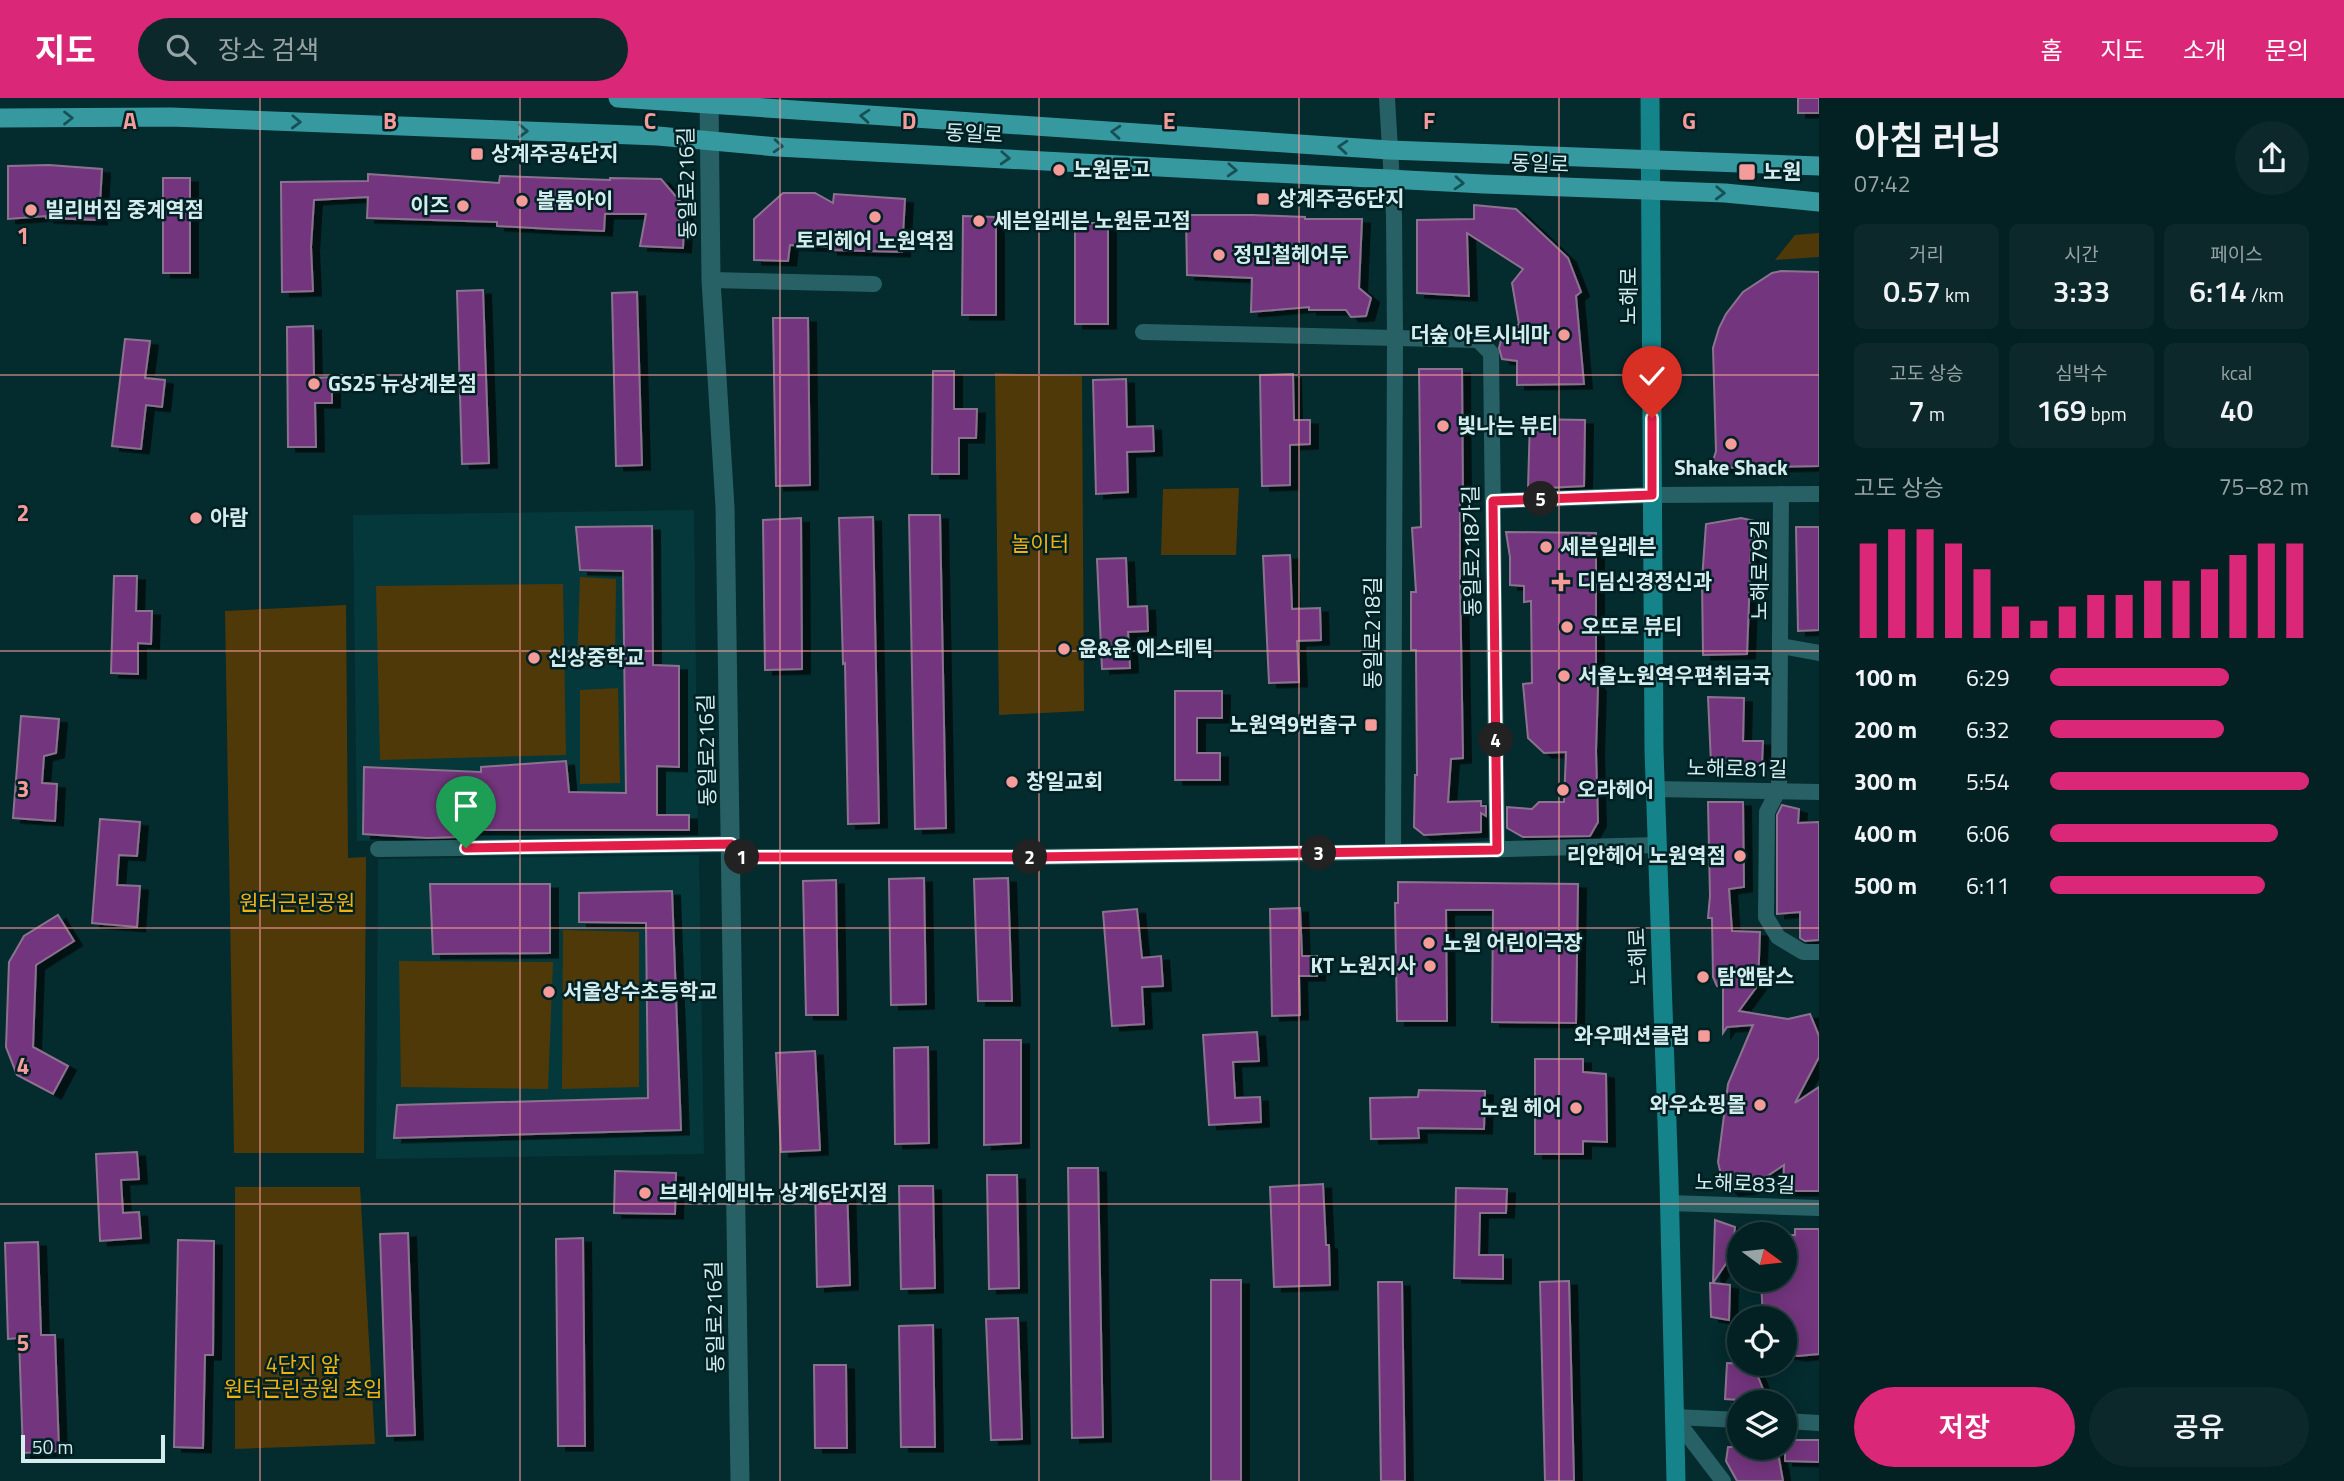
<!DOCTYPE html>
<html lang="ko">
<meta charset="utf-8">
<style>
:root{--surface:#032022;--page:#0d282a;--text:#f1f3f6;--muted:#97a3a5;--line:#243e40;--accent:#db2777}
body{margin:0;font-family:"Titillium Web","Noto Sans KR",sans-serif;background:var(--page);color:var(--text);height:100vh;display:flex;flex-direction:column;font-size:26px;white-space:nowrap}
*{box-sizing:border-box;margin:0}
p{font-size:23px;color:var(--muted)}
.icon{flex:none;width:38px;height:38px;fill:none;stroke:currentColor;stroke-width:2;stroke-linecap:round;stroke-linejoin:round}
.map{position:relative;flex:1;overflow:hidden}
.side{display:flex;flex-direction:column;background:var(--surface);width:525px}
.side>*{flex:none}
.needle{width:46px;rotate:105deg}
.controls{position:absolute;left:1727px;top:1124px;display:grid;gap:14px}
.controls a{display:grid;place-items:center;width:70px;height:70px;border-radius:50%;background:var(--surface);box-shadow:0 4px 18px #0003,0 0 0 2px var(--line);font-size:35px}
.scale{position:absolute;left:21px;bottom:18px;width:144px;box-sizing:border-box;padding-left:7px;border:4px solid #d4ecee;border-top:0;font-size:19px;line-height:24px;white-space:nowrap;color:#d4ecee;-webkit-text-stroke:5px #002124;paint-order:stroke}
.pin{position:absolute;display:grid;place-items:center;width:60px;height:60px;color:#fff;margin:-72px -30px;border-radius:50% 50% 50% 0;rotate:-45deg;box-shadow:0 0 7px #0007}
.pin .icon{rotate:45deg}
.km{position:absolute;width:35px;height:35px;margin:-18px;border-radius:50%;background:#222;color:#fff;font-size:19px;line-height:35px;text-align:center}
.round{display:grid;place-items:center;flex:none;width:74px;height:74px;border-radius:37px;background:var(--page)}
.headline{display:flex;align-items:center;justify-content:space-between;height:119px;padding:0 35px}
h1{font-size:38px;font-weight:600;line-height:52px}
.metrics{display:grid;grid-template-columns:repeat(3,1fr);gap:10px;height:119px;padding:7px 35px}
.metrics div{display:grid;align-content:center;border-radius:10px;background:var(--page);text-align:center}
.metrics b{font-size:30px;font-weight:600}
.metrics small{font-size:19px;font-weight:400}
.metrics p{font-size:19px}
.chart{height:196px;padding:14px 35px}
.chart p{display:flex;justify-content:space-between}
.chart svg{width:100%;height:126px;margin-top:7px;stroke:var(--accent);stroke-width:6}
.action{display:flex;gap:14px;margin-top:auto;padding:14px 35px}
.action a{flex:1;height:80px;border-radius:42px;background:var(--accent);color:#fff;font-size:28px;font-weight:600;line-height:80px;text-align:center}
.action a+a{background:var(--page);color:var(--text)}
ul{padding:0 35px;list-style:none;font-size:23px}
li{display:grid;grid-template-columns:112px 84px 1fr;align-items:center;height:52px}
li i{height:18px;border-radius:9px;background:var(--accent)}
header{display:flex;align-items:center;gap:42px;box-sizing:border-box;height:98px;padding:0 35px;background:var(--accent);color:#fff}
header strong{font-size:33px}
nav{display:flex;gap:38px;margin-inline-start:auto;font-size:24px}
.search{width:490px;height:63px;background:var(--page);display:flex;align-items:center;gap:18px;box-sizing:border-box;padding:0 24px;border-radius:38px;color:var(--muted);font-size:26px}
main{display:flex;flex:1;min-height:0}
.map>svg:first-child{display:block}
</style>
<header>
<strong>지도</strong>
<div class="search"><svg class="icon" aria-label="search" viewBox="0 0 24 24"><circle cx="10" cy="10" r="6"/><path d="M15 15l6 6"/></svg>장소 검색</div>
<nav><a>홈</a><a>지도</a><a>소개</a><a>문의</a></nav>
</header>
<main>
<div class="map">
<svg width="1819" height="1383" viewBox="0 0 1819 1383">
<defs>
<filter id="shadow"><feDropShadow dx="8" dy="4.5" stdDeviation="0" flood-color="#0009"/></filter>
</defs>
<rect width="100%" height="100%" fill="#042b2e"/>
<g fill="#05383b">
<path d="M694,412L698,738L357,743L353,417Z"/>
<path d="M699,757L704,1056L376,1061L378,761Z"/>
</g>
<g fill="#4f3909">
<path d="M1819,135V159L1775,162L1795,137Z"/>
<path d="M995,275L1082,278L1084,613L999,617Z"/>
<path d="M1239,390L1236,457H1161L1163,391Z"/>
<path d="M580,479L616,481L615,565L577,567Z"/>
<path d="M563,486L566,657L380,662L376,488Z"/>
<path d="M346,507L348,760L366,759L364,1055H234L225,513Z"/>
<path d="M618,590L620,685L580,686V592Z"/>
<path d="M563,832L639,834V989L562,991Z"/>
<path d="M399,863L553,864L548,991L401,989Z"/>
<path d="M235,1089H360L375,1346L235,1351Z"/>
</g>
<g fill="#73347d" stroke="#8b738f" stroke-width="2" filter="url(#shadow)">
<rect x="1798" y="0" width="21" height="15"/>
<path d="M49,67L102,71L99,122L46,120V118L8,121V68Z"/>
<path d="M368,76L499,85L500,78L610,82V80L661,81L685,109L683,150L640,148L646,116H605L604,133L551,131L497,128V124L367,120L368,99L314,102L311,149L313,193L282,194L281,84L368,83Z"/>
<rect x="163" y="80" width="27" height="95"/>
<path d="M783,95H815L833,105L834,96L905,101L902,154L830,152V149L790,147L788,163L754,162V121Z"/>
<path d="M1474,107L1516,111L1568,160L1581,194L1576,198L1584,286L1517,287V263L1502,261L1499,250L1502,238L1519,226L1512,185L1523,171L1467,135L1469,198L1417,195V122L1474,121Z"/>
<path d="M1186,117H1252L1305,119V121H1362L1359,190L1371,200L1366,218L1351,219L1346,212H1309V209L1251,214L1252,180L1187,177Z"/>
<path d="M963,118L996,119V217H962Z"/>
<rect x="1075" y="125" width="33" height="101"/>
<path d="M1781,173L1819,174V368L1715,370L1713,363L1716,353L1713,250L1719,230L1726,216L1743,194L1772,175Z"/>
<path d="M483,192L489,365L462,366L457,193Z"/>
<path d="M637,194L642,367L616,368L612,195Z"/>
<path d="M773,220H808L810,387L776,388Z"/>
<path d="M313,228L314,280L332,279V305H315L316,349H288L287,229Z"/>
<path d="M125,241L150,243L145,280L165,282L162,309L146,307L141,351L112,348Z"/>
<path d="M1419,271H1462L1463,404H1460V481L1463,660L1451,661L1448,704L1481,703V708H1486V718L1481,715V734L1424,737L1414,729L1415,677H1417L1416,552H1411V494H1416L1412,430L1421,429Z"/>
<path d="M933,273H954V311H977L976,340H959V376H932Z"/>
<path d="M1293,276L1294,322H1310V346L1290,347V387L1262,388L1260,277Z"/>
<path d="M1126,281L1127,329L1153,328L1154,353L1127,354L1128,394L1096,396L1093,282Z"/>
<path d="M1530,321L1585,322L1584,388L1528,391Z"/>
<path d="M909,417H940L946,730L915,731Z"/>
<path d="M873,419L879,725L848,726L845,565L843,566L839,420Z"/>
<path d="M801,420L802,571L765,572L763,422Z"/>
<path d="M1741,420L1755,423L1753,453H1751L1747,556L1703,557L1702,482L1706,426Z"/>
<path d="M652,428L653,567L679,568V669L657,668V717H689V732H456V739L428,740L363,736L364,669L481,674V669L566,663L569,694L626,695L623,473L580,472L576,429Z"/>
<path d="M1796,429H1819V532L1798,533Z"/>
<path d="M1506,434L1596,435V587L1598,589L1596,653L1598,724L1590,738L1523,739L1507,730V709L1532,711L1539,704H1564L1566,654L1544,655L1528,640L1523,586L1532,585L1531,503L1524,504V488L1510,487V459Z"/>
<path d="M1290,457L1292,511L1320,510L1321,542L1297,543L1299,584L1269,585L1263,458Z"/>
<path d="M1126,460L1128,509L1147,508L1148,533L1128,534L1130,570L1102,571L1097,461Z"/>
<path d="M114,478H137L136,513H152L151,546L138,545V576L111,575Z"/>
<path d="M1175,593H1222V620H1197V655H1220V682H1175Z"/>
<path d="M1708,599L1744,600L1743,643H1763L1762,666L1711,665Z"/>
<path d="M21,618L59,621L56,655L44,658L42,685L57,686L55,723L13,720Z"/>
<path d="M1708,704H1743L1744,789L1729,791L1732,833L1760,834L1758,887L1739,913L1788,921L1810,916L1819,938V959L1795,1005L1819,989V1093H1783L1784,1067L1748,1091L1731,1093L1723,1086L1718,1064L1728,986L1753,927L1727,929L1723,935V889L1717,888L1713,879L1712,820H1708L1710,798Z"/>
<path d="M1782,707L1799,711L1798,725L1819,724V842L1805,843L1800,840V814L1777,816V717Z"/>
<path d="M100,721L140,724L137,758L119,757L117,787L140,788L137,829L92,825Z"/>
<path d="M924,780L926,906L891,907L889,781Z"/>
<path d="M1008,780L1012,903H978L974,781Z"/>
<path d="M836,782L838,917H806L803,783Z"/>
<path d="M1398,784L1578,786L1576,925L1492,924L1493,812H1446L1447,923H1397L1395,805H1398Z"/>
<path d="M430,786H550V855L433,856Z"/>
<path d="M672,793L681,1032L394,1040L397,1007L648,1000L646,825L579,824V795Z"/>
<path d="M1300,810L1302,858H1317V878H1299L1300,917L1272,918L1270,811Z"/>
<path d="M1137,811L1142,860L1161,858L1163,888L1142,889L1144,926L1112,928L1103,814Z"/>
<path d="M58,817L74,843L36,867L33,949L68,968L53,996L17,977L6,949L9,864L24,838Z"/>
<path d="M1257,934L1259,963L1233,964L1235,1000L1260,999L1261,1024L1209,1027L1203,937Z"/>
<path d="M984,942H1021V1045L984,1047Z"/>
<path d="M928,949L929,1045L895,1046L894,950Z"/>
<path d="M815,953L820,1052L781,1054L776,955Z"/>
<path d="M1535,961H1583V974L1606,976L1607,1044L1583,1043V1056H1535Z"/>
<path d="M1419,992L1485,993L1484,1031L1418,1030L1419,1040L1371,1041L1370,1000L1418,999Z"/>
<path d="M137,1054L139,1081L121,1082L123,1115L139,1114L141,1140L100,1143L96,1056Z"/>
<path d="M1068,1070H1098L1103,1339L1072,1340Z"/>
<path d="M615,1073L676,1075L675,1116L614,1115Z"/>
<path d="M987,1077H1017L1019,1190L989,1191Z"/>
<path d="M1323,1086L1326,1147H1329L1330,1187L1274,1189L1270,1089Z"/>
<path d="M847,1087L850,1187L817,1189L815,1088Z"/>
<path d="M899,1088H933L935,1190L901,1191Z"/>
<path d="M1456,1090L1507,1091L1506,1115H1480L1479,1157H1503V1181L1454,1180Z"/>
<path d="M1715,1122L1735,1129L1733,1155L1713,1185L1730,1187L1729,1222L1711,1219L1710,1185H1713Z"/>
<path d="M1795,1131H1819V1256L1798,1258L1785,1256V1220H1763L1761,1183L1785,1181V1137H1795Z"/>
<path d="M408,1135L415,1337L387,1338L380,1136Z"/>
<path d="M583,1140L585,1348H558L556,1141Z"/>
<path d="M178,1142L214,1143L213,1257H205L203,1350L174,1349Z"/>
<path d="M38,1144L41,1237H55L59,1353L23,1355L19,1240L8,1241L5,1145Z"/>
<rect x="1211" y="1182" width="30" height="201"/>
<path d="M1569,1183L1574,1383H1545L1540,1184Z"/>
<path d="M1378,1184H1402L1405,1383H1381Z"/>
<path d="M1018,1220L1022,1341L991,1342L986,1221Z"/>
<path d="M933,1227L935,1349H901L899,1228Z"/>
<path d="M1727,1265L1753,1266L1768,1304L1725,1301Z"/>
<path d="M814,1267H846L847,1350H815Z"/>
<path d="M1785,1342H1819V1364L1785,1363Z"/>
<path d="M1728,1349H1777L1783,1383H1737L1726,1363Z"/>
</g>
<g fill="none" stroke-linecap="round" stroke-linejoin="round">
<g stroke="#286165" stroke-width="16">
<path d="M1387,0L1394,118L1395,240L1393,754"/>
<path d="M711,182L874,186"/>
<path d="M1143,234L1478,242L1491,255L1497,752"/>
<path d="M1781,396L1779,691L1767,714L1766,819L1778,839L1803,854H1819"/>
<path d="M1493,403L1652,397L1819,396"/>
<path d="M1781,548L1819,555"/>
<path d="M1654,691L1819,694"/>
<path d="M378,751L731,746"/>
<path d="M732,759H1034L1393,754L1657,747"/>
<path d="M1669,1105L1819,1110"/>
<path d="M1674,1319L1723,1383"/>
<path d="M1674,1319L1740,1322"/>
<path d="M1785,1323L1819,1325"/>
</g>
<path stroke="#286165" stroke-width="19" d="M709,0L711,182L725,409L740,1383"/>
<path stroke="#14838a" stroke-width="19" d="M1650,0L1654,652L1669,1082L1676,1383"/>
<g stroke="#3699a0" stroke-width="19">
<path d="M618,0L1389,52L1819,68"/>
<path d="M0,20L171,19L658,38L777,49L1484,86L1725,95L1819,104"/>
</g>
</g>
<defs><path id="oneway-chevron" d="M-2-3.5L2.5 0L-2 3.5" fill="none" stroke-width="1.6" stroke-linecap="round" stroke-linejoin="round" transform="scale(1.75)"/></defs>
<g stroke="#165156">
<use href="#oneway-chevron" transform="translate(865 18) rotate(-176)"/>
<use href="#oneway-chevron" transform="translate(68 20)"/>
<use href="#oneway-chevron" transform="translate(296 24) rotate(2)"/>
<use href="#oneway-chevron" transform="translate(523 33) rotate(2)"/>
<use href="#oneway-chevron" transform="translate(1116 34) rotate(-176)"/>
<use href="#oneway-chevron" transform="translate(778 48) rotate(4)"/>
<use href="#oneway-chevron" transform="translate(1343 49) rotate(-176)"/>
<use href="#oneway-chevron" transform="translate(1005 60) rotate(3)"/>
<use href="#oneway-chevron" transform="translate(1232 72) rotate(3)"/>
<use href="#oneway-chevron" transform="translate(1459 85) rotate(4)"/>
<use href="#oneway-chevron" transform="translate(1720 95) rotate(2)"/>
</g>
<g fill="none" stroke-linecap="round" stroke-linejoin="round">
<defs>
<path id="route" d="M466,750L731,746L732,759H1034L1497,752L1493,403L1652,397V320"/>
</defs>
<use href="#route" stroke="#fff" stroke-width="14"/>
<use href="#route" stroke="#e11d48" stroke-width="9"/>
</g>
<path fill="none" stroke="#f59b99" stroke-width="2" stroke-opacity="0.55" d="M260,0V1383M520,0V1383M780,0V1383M1039,0V1383M1299,0V1383M1559,0V1383M0,277H1819M0,553H1819M0,830H1819M0,1106H1819"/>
<g fill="#f59b99" stroke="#002124" stroke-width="2.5">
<rect x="470" y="49" width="14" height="14" rx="3.5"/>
<circle cx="1059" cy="72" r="7"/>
<rect x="1738" y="65" width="18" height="18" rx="3.5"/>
<rect x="1256" y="94" width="14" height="14" rx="3.5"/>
<circle cx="522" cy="103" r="7"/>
<circle cx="463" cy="108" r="7"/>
<circle cx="31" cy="112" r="7"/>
<circle cx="875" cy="119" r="7"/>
<circle cx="979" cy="123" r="7"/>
<circle cx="1219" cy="157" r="7"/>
<circle cx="1564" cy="237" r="7"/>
<circle cx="314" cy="286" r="7"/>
<circle cx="1443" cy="328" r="7"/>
<circle cx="1731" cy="346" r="7"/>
<circle cx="196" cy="420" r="7"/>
<circle cx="1546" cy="449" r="7"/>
<path d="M1557.5 473.5h7v7h7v7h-7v7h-7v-7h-7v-7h7z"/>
<circle cx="1567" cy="529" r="7"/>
<circle cx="1064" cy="551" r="7"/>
<circle cx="534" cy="560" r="7"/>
<circle cx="1564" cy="578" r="7"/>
<rect x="1364" y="620" width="14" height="14" rx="3.5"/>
<circle cx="1012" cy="684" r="7"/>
<circle cx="1563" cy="692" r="7"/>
<circle cx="1740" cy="758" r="7"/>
<circle cx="1429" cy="845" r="7"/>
<circle cx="1430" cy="868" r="7"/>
<circle cx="1703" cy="879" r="7"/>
<circle cx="549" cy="894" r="7"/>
<rect x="1697" y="931" width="14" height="14" rx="3.5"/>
<circle cx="1760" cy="1007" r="7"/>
<circle cx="1576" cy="1010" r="7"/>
<circle cx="645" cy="1095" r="7"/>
</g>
<g text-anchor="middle" stroke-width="5" stroke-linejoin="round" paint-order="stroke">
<g font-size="21" fill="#d4ecee" stroke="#002124">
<text transform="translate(974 36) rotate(3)" y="7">동일로</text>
<text transform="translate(1540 66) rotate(2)" y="7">동일로</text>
<text transform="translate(687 85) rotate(-91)" y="7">동일로216길</text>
<text transform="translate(1629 198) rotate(-90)" y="7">노해로</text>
<text transform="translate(1472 453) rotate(-91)" y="7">동일로218가길</text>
<text transform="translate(1760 472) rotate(-90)" y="7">노해로79길</text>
<text transform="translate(1373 535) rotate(-90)" y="7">동일로218길</text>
<text transform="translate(707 652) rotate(-91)" y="7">동일로216길</text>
<text transform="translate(1737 671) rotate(1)" y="7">노해로81길</text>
<text transform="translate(1638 859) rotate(-92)" y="7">노해로</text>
<text transform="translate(1745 1086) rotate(2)" y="7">노해로83길</text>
<text transform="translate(715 1219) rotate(-91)" y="7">동일로216길</text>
</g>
<g font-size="21" font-weight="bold" fill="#d4ecee" stroke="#002124" text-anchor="start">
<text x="491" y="63">상계주공4단지</text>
<text x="1073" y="79">노원문고</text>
<text x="1763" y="81">노원</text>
<text x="1277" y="108">상계주공6단지</text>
<text x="536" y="110">볼륨아이</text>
<text x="449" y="115" text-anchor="end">이즈</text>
<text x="45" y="119">빌리버짐 중계역점</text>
<text x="993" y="130">세븐일레븐 노원문고점</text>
<text x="875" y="150" text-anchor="middle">토리헤어 노원역점</text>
<text x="1233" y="164">정민철헤어두</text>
<text x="1550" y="244" text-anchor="end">더숲 아트시네마</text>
<text x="328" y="293">GS25 뉴상계본점</text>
<text x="1457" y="335">빛나는 뷰티</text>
<text x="1731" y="377" text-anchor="middle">Shake Shack</text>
<text x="210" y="427">아람</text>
<text x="1560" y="456">세븐일레븐</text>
<text x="1577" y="491">디딤신경정신과</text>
<text x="1581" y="536">오뜨로 뷰티</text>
<text x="1078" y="558">윤&amp;윤 에스테틱</text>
<text x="548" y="567">신상중학교</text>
<text x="1578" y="585">서울노원역우편취급국</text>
<text x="1357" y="634" text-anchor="end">노원역9번출구</text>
<text x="1026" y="691">창일교회</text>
<text x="1577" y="699">오라헤어</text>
<text x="1726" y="765" text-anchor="end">리안헤어 노원역점</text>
<text x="1443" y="852">노원 어린이극장</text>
<text x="1416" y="875" text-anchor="end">KT 노원지사</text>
<text x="1717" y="886">탐앤탐스</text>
<text x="563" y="901">서울상수초등학교</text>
<text x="1690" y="945" text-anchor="end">와우패션클럽</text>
<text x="1746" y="1014" text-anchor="end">와우쇼핑몰</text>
<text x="1562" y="1017" text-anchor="end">노원 헤어</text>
<text x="659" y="1102">브레쉬에비뉴 상계6단지점</text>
</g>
<g font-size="21" fill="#f2b10e" stroke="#002124">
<text x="1040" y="453">놀이터</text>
<text x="297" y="812">원터근린공원</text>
<text x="303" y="1274">4단지 앞<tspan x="303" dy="24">원터근린공원 초입</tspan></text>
</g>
</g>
<g font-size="23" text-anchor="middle" font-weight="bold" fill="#f59b99" stroke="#002124" stroke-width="5" stroke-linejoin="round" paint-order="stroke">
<text x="130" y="31">A</text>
<text x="390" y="31">B</text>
<text x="650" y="31">C</text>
<text x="909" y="31">D</text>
<text x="1169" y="31">E</text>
<text x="1429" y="31">F</text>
<text x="1689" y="31">G</text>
<text x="23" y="146">1</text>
<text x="23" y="423">2</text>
<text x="23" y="699">3</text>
<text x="23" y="976">4</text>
<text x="23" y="1253">5</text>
</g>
</svg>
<div class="controls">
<a><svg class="needle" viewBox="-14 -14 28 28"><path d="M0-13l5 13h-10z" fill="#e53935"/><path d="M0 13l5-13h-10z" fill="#97a3a5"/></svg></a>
<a><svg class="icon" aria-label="locate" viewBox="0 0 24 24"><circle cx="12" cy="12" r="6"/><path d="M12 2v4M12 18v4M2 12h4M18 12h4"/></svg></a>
<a><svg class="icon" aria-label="layers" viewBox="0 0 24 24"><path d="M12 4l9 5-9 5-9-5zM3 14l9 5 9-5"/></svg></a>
</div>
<div class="scale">50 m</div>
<div class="pin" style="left:466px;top:750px;background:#1e9e55"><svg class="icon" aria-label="arrive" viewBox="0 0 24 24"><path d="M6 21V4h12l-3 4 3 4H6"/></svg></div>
<div class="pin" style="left:1652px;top:320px;background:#d93025"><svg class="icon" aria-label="check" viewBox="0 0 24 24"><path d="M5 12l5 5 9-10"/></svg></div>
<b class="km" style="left:742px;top:759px">1</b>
<b class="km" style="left:1030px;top:759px">2</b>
<b class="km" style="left:1319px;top:755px">3</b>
<b class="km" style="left:1496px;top:642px">4</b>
<b class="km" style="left:1541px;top:401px">5</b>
</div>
<section class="side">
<div class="headline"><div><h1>아침 러닝</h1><p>07:42</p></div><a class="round"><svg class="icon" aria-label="share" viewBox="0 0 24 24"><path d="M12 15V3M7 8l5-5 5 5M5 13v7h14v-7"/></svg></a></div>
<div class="metrics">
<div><p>거리</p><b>0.57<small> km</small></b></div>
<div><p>시간</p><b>3:33</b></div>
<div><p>페이스</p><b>6:14<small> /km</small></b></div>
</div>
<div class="metrics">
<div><p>고도 상승</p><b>7<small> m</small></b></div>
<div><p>심박수</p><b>169<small> bpm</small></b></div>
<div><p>kcal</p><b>40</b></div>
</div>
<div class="chart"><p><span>고도 상승</span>75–82 m</p>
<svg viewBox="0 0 160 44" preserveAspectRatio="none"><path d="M5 44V11M15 44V6M25 44V6M35 44V11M45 44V20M55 44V33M65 44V38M75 44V33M85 44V29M95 44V29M105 44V24M115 44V24M125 44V20M135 44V15M145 44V11M155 44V11"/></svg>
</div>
<ul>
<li><b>100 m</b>6:29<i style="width:69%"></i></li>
<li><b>200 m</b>6:32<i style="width:67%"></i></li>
<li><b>300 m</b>5:54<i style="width:100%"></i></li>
<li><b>400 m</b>6:06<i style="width:88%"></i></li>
<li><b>500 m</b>6:11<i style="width:83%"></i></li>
</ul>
<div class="action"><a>저장</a><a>공유</a></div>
</section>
</main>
